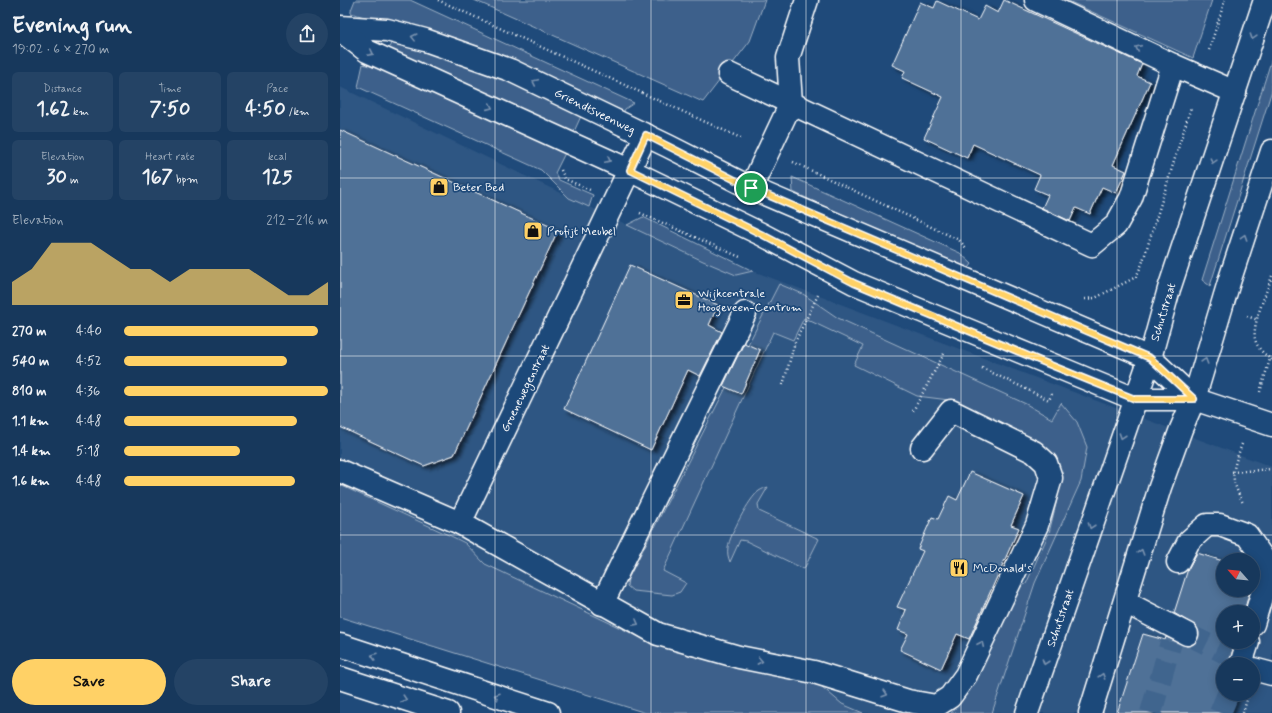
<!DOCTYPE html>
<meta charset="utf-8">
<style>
:root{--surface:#17385c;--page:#244365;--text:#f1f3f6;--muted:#9eacbb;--line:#365272;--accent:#ffd166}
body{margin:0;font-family:Mynerve,sans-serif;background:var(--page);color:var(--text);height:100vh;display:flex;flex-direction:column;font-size:15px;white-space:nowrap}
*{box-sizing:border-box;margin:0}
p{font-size:13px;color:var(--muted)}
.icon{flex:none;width:22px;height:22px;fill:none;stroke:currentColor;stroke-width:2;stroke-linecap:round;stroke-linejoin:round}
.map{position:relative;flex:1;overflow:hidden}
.sheet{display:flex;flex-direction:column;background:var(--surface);width:340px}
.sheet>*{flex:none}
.needle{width:26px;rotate:297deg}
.buttons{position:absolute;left:876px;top:553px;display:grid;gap:8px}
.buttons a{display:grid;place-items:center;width:44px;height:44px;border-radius:50%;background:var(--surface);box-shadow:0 2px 10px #0003,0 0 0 1px var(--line);font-size:20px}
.pin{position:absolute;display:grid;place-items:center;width:34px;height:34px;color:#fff;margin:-17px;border:2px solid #fff;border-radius:50%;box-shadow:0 1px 4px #0007}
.round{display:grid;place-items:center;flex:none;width:42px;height:42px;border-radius:21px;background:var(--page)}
.headline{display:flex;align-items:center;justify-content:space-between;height:68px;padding:0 12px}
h1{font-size:22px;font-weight:700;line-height:30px}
.metrics{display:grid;grid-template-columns:repeat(3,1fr);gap:6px;height:68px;padding:4px 12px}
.metrics div{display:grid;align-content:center;border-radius:6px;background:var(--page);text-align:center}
.metrics b{font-size:20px;font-weight:700}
.metrics small{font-size:11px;font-weight:400}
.metrics p{font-size:11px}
.chart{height:112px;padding:8px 12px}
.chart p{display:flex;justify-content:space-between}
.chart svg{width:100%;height:72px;margin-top:4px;fill:var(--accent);opacity:.7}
.action{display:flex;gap:8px;margin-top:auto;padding:8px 12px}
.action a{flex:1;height:46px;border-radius:24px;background:var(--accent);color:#111;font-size:16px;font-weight:700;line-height:46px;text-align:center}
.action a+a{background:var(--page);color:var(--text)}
ul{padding:0 12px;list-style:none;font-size:13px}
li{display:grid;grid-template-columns:64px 48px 1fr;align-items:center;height:30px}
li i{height:10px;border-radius:5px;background:var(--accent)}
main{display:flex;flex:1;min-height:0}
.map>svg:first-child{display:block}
</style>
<main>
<section class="sheet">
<div class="headline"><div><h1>Evening run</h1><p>19:02 · 6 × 270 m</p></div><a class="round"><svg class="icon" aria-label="share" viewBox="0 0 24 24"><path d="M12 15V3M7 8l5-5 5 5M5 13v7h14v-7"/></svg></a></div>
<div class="metrics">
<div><p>Distance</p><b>1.62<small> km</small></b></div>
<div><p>Time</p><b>7:50</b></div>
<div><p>Pace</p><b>4:50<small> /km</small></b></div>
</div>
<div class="metrics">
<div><p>Elevation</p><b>30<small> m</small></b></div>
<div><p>Heart rate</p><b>167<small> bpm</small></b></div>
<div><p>kcal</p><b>125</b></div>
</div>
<div class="chart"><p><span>Elevation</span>212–216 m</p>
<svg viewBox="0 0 160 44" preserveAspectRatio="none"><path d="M0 44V30L10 22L20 6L30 6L40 6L50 14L60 22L70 22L80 30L90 22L100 22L110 22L120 22L130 30L140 38L150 38L160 30V44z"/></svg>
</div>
<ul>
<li><b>270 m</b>4:40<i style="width:95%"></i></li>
<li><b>540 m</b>4:52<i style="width:80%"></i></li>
<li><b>810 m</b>4:36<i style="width:100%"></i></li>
<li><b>1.1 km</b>4:48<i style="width:85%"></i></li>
<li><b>1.4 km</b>5:18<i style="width:57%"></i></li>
<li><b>1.6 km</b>4:48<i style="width:84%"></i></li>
</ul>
<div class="action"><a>Save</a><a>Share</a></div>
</section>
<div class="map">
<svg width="932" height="713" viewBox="0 0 932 713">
<defs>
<filter id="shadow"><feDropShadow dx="4.5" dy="2.5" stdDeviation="2" flood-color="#0009"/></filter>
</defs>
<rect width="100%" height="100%" fill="#1f4a7a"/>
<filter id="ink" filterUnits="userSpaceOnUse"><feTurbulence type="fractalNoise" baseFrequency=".025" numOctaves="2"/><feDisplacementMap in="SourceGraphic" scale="8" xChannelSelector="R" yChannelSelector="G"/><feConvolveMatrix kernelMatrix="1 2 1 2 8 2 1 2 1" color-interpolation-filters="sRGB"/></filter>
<g filter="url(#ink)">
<path fill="#2e5683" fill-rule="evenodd" d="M0,87L367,263L396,275L413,271L932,467V713H418L0,529ZM883,560H913V590H883ZM883,612H913V642H883ZM883,664H913V694H883Z"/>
<g fill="#3c618b" stroke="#9eb0c5">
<path d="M15,0H70L294,103L285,109L282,115L123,47L11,13V10Z"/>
<path d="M134,0H425L410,41L363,102Z"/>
<path d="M726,0H872L853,58Z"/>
<path d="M51,43L127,62L242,114L232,136L50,50L49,48Z"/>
<path d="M932,58V90L870,286L862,280Z"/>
<path d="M23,64L87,84L226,151L215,173L219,180L253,195L249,207L229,198L201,170L18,87Z"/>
<path d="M452,177L620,253L632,264L627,271L453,192Z"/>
<path d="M303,217L413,271L396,275L363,261L287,225Z"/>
<path d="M439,284L463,294L498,318L686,404L712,419L721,403L737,422L747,447L741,481L695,583L652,713H611L619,703L668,592L686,584L709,533L722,479L720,469L684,440L609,400L577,396L514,365L523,346L464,318L453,340L433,332L323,571L346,583L340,592L332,595L293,591L287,586L288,579Z"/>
<path d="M0,485L113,537L125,543L145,564L291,633L351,656L378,660L475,681L502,704L523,713H306L0,617Z"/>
<path d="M428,487L418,504L419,511L479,539L464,569L406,541L400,540L390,562C388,557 387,553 388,547C390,535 409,498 419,491C422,489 425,488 428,487Z"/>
</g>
<g fill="#507197" stroke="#fff" filter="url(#shadow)">
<path d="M664,0L802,64L797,76L810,82L773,165L786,171L776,193L762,187L750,214L736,208L730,221L702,208L708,195L694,189L700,175L633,144L627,158L584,138L603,97L562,78L565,71L552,65L580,2L594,8L597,1L638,20L645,6L658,13Z"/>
<path d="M0,130L218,230L114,455L84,466L0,427Z"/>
<path d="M290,265L378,305L369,325L382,332L360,376L348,370L311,450L224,409Z"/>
<path d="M404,343L420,350L401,394L383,386Z"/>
<path d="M630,472L684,496L671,525L679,528L629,639L617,634L601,669L560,650L568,634L558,630L566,610L557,607L583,551L578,549L592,517L598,519L609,496L617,500Z"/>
<path d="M857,553L883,561V590H910L904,612H883V642H895L889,664H883V694H896L890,713H777L803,634L825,640L826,637L847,646L853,645L858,639L859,633L857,627L834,613L848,569Z"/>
</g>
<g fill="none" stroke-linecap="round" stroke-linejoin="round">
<g stroke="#41658e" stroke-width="22" stroke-dasharray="22 11" stroke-linecap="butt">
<path d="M847,634L889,655"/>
<path d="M811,713L831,642"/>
<path d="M880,713L888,694"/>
</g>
<defs>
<g id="minor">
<path d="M696,0L833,65"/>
<path d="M0,27L47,30L85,40L170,70L328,146L411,188L810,358L854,399"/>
<path d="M0,30L27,51L289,170L421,234L514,283L703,361L795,399H854L932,425"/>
<path d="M389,74L752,245L776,225L791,198L833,65L895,92"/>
<path d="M411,188L451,103L448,58L467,0"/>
<path d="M0,471L120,523L306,135"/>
<path d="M120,523L318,634L399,657L474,672L568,701L596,706L610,697L626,675L697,525L711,478L706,463L694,452L611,411L582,448"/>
<path d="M838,562L849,541L867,525H880L907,535L925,561L928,574L913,624"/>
<path d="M785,602L847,634"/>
<path d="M262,604L405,313"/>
<path d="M901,664L908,642"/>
<path d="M913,669L932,674"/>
</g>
<g id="major">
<path d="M687,713L810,358L829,289L925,0"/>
<path d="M750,713L820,487L841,429L854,399L889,282L932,151"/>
</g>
<g id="highway">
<path d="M0,645L208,713"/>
<path d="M0,678L108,713"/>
</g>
</defs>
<use href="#minor" stroke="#fff" stroke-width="25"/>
<use href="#major" stroke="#fff" stroke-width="25"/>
<use href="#highway" stroke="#fff" stroke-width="25"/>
<g stroke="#fff" stroke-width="2.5" stroke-dasharray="1 3" stroke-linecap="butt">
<path d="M98,0L403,139"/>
<path d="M869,50L885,0"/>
<path d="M453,162L619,240L627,249"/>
<path d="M221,170L225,179L250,190"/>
<path d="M300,213L400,257"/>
<path d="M932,276C927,292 912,323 915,339C917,348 925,355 932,360"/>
<path d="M796,277L802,264L851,107"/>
<path d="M745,299L755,298L796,277"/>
<path d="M907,316L918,320"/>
<path d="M642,368L709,400L712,394"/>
<path d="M443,385L455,342L478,295"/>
<path d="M920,392L930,359"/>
<path d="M573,411L605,352"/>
<path d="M902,444C892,472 889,475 903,503"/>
<path d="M892,472L932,469"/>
<path d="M903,713L908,696"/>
</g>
<use href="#minor" stroke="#1f4a7a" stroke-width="22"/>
<use href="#major" stroke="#1f4a7a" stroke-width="22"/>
<use href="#highway" stroke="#1f4a7a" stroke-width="22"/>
</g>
<defs><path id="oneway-chevron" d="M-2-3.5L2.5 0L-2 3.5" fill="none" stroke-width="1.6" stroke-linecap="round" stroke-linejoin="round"/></defs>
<g stroke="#7992af">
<use href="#oneway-chevron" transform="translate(74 37) rotate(-166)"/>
<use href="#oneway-chevron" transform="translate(913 37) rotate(108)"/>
<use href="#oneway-chevron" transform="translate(798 48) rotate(-155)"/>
<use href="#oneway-chevron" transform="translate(31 53) rotate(26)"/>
<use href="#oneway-chevron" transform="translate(195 82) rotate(-155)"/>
<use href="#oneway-chevron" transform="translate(150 107) rotate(24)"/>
<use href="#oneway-chevron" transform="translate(268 160) rotate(25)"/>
<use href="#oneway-chevron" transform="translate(873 161) rotate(108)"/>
<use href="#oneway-chevron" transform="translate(904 237) rotate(-72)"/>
<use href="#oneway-chevron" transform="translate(865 361) rotate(-73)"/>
<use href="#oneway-chevron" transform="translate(782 436) rotate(109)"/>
<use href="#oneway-chevron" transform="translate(751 526) rotate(109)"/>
<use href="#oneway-chevron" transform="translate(801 552) rotate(-73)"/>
<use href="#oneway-chevron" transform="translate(296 623) rotate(28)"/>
<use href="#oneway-chevron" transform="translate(641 644) rotate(-65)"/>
<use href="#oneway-chevron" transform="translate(34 656) rotate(-162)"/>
<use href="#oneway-chevron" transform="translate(420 661) rotate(11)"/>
<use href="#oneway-chevron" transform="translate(705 662) rotate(109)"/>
<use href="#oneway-chevron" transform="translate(762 676) rotate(-72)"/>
<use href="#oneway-chevron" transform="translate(545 694) rotate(17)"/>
<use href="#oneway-chevron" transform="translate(157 696) rotate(-162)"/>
<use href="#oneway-chevron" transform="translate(64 699) rotate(18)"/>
</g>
</g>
<g fill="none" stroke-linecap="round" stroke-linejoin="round" filter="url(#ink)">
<defs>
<path id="route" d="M306,135L411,188L810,358L854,399H795L703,362L514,283L421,234L290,170Z"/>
</defs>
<use href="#route" stroke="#fff" stroke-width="8"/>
<use href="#route" stroke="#ffd166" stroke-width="5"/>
</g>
<path fill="none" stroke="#fff" stroke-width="1" stroke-opacity="0.55" d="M155,0V713M311,0V713M466,0V713M621,0V713M777,0V713M0,178H932M0,356H932M0,535H932"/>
<defs>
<symbol id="shop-square" viewBox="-11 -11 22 22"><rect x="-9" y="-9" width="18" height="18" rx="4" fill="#ffd166" stroke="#1f4a7a"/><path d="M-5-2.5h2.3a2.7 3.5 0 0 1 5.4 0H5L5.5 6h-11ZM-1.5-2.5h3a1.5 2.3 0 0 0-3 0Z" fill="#111"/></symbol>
<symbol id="office-square" viewBox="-11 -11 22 22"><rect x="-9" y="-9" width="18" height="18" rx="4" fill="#ffd166" stroke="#1f4a7a"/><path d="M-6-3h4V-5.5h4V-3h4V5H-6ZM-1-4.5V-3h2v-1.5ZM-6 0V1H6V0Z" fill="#111"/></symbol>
<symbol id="restaurant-square" viewBox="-11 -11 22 22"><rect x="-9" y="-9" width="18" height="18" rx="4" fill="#ffd166" stroke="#1f4a7a"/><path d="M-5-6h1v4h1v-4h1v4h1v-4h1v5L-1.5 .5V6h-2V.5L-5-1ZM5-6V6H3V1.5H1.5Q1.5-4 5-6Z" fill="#111"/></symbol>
</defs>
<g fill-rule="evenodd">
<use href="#shop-square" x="88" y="176" width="22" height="22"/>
<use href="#shop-square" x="182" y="220" width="22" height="22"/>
<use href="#office-square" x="333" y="289" width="22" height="22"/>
<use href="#restaurant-square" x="608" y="557" width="22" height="22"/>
</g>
<g text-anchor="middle" stroke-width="3.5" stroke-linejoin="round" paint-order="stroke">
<g font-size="12" fill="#fff" stroke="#1f4a7a">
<text transform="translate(255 111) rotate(26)" y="4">Griendtsveenweg</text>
<text transform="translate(823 312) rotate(-73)" y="4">Schutstraat</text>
<text transform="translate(185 388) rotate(-64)" y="4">Groenewegenstraat</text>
<text transform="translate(720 618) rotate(-71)" y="4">Schutstraat</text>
</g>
<g font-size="12" fill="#fff" stroke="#1f4a7a" text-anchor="start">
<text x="113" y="191">Beter Bed</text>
<text x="207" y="235">Profijt Meubel</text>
<text x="358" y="297">Wijkcentrale<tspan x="358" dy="14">Hoogeveen-Centrum</tspan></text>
<text x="633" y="572">McDonald's</text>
</g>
</g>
</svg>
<div class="buttons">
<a><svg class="needle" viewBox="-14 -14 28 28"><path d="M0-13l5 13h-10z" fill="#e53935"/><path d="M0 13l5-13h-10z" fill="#9eacbb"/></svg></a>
<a>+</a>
<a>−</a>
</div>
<div class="pin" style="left:411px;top:188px;background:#1e9e55"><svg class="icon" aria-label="arrive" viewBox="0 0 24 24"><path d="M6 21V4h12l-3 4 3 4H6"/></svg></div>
</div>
</main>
